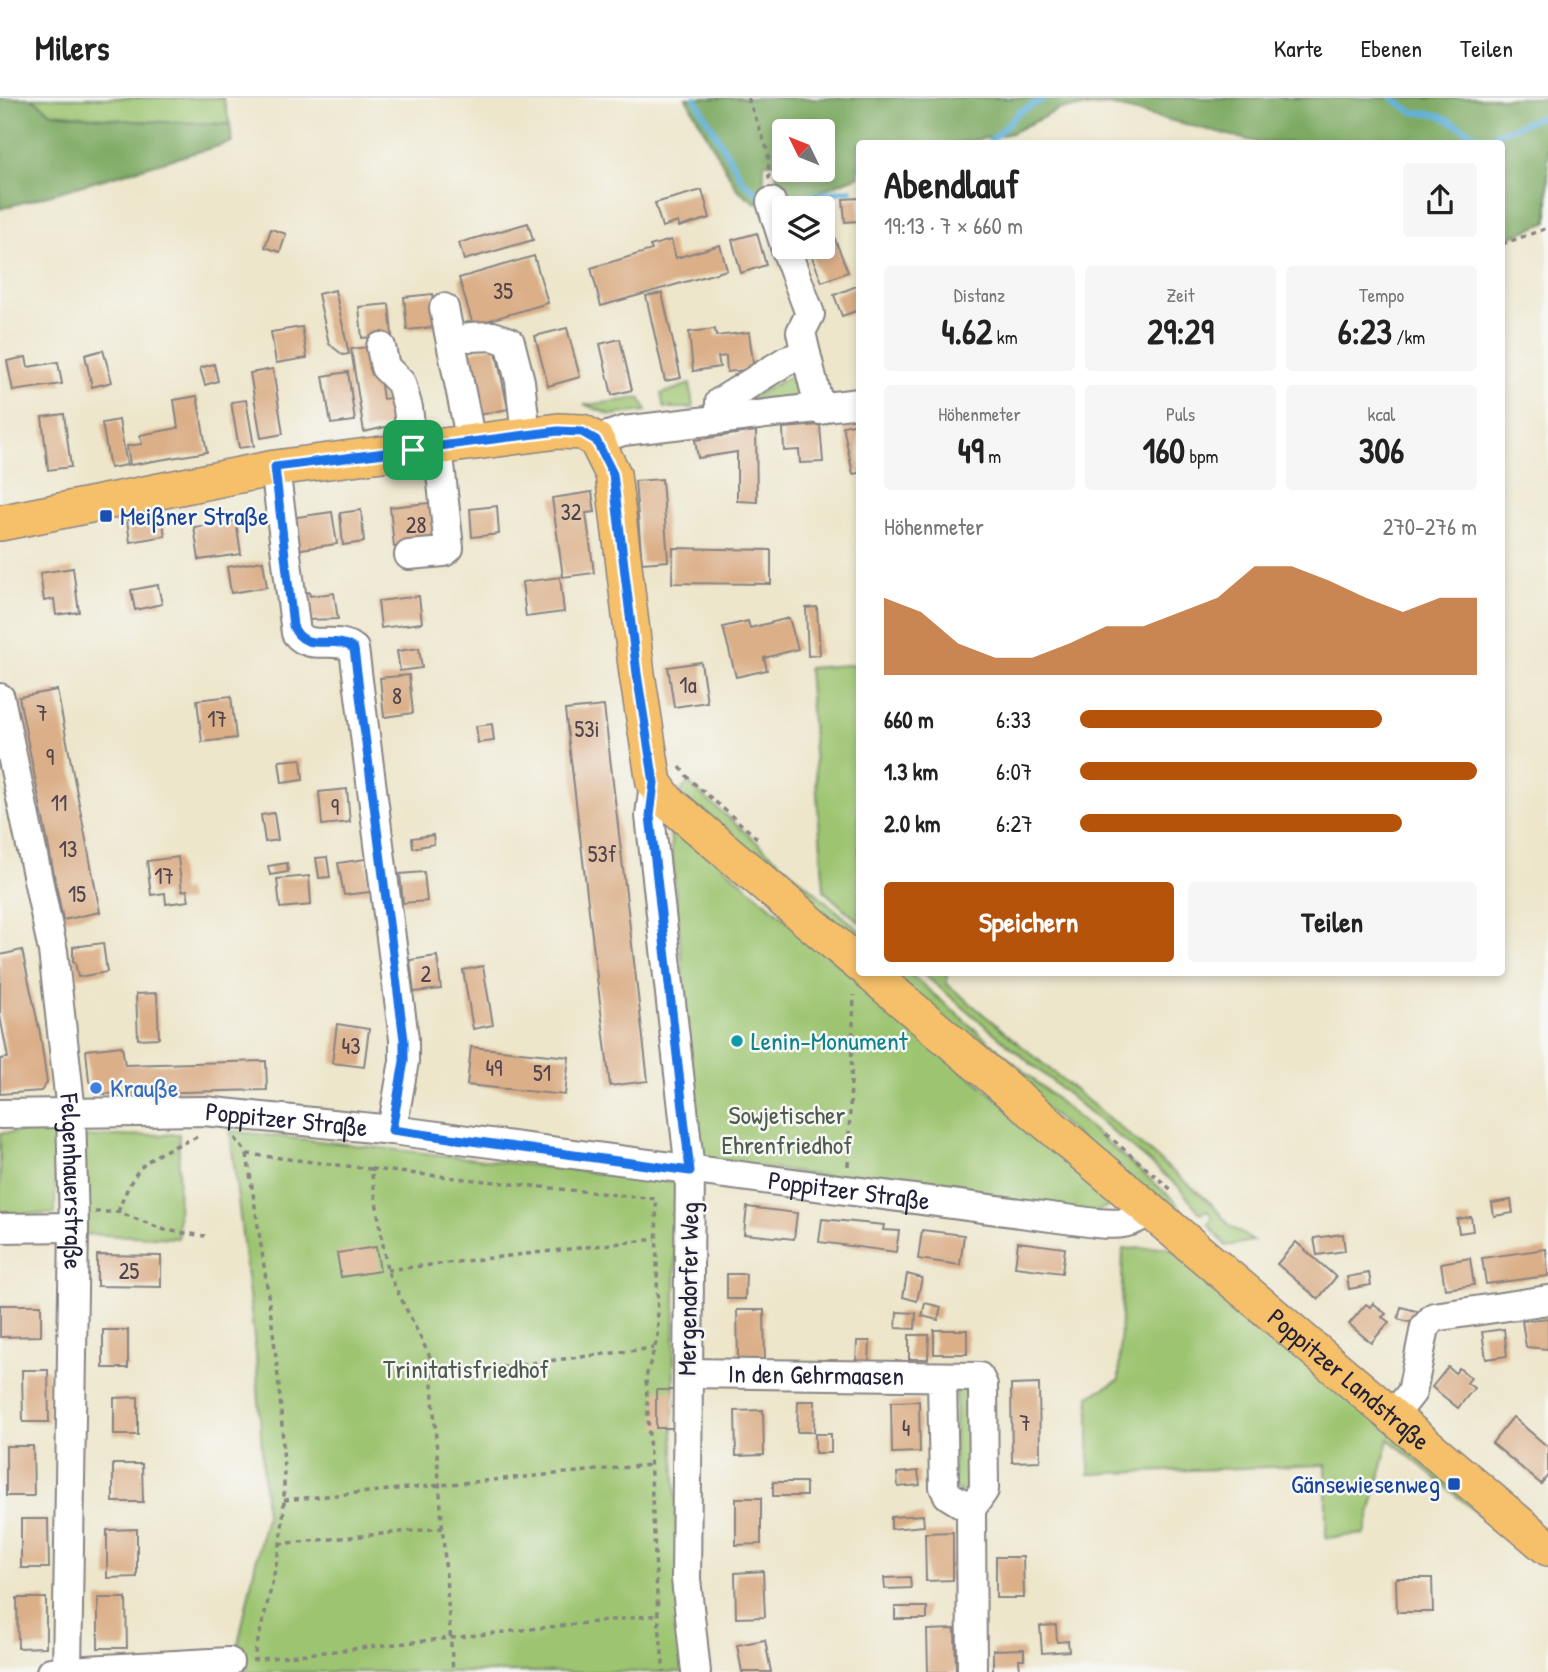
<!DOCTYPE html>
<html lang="de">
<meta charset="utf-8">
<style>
:root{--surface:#fff;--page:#f6f6f6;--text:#222;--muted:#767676;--line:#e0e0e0;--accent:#b45309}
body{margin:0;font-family:"Patrick Hand",sans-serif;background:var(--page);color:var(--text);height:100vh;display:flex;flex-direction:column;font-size:26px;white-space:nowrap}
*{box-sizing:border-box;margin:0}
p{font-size:23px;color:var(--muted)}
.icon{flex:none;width:38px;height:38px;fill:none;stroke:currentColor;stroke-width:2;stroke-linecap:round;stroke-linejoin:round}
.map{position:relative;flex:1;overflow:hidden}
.side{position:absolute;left:856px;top:42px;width:649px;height:836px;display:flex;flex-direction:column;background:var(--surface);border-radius:7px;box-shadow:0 4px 10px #0003}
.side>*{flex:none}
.needle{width:46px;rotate:313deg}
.tools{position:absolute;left:772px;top:21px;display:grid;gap:14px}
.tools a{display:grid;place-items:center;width:63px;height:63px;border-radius:7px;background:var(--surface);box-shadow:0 4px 10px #0003;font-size:35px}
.pin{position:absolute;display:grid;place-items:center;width:60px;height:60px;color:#fff;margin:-30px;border-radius:14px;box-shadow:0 4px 10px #0006}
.round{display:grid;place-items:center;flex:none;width:74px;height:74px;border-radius:7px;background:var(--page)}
.summary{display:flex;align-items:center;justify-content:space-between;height:119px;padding:0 28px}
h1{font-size:38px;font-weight:700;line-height:52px}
.metrics{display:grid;grid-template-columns:repeat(3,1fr);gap:10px;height:119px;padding:7px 28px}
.metrics div{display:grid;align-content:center;border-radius:7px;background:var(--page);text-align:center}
.metrics b{font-size:35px;font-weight:700}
.metrics small{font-size:19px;font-weight:400}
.metrics p{font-size:19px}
.chart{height:196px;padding:14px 28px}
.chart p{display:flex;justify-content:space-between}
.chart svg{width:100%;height:126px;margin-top:7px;fill:var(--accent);opacity:.7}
.primary-button{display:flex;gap:14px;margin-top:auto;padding:14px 28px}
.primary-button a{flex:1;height:80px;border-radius:7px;background:var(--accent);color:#fff;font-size:28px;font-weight:700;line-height:80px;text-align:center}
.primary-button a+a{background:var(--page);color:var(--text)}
ul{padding:0 28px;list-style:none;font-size:23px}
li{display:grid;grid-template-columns:112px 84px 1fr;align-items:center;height:52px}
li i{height:18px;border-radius:9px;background:var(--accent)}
header{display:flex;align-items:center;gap:42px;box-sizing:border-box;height:98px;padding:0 35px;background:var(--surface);border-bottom:2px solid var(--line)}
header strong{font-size:33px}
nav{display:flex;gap:38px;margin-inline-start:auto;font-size:24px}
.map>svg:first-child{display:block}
</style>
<header>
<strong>Milers</strong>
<nav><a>Karte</a><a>Ebenen</a><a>Teilen</a></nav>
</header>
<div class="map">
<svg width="1548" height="1574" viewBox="0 0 1548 1574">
<rect width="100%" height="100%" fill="#f6f6f2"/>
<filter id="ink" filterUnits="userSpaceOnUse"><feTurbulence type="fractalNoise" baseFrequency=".0143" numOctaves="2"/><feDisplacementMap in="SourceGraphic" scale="14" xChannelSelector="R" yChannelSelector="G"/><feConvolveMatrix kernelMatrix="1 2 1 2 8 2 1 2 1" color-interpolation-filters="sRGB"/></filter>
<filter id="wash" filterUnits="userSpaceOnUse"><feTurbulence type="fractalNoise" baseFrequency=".00686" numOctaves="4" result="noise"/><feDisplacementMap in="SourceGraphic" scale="28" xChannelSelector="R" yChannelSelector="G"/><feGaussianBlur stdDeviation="1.57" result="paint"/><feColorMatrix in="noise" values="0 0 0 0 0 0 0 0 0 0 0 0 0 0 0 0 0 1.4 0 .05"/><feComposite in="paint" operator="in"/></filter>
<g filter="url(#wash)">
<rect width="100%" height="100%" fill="#ede6cb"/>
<g fill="#9dc571" stroke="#607456" stroke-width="2">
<path d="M32,0H223L230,26L134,23L52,15Z"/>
<path d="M796,275L802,277L807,299L745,303Z"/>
<path d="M690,286L693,310H664L661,296Z"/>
<path d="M640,300L647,313L611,317L586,307Z"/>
<path d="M859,566V824L824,793L808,570Z"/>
<path d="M688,685L859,832V855L678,696Z"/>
<path d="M669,722L1113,1099L1111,1107L1093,1115L700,1061Z"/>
<path d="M884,875H909L1174,1102L1189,1122L1184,1128Z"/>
<path d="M922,875H947V886L1211,1105L1230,1128L1253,1143L1226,1148L1208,1126L1213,1120L1207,1112L1200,1115L1178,1088Z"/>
<path d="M56,1032L55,1116H0V1035Z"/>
<path d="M230,1033L677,1084L673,1330L684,1574H232L266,1417L256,1257Z"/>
<path d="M179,1036L178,1140L81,1136L85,1039Z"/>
<path d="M1165,1149L1184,1157L1508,1430L1504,1438L1389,1341L1365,1436L1326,1440V1367L1089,1376V1298L1119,1282L1123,1151Z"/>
<path d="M956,1288L977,1291L969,1396L953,1390Z"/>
</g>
<g fill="#7eaa63" stroke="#50664f" stroke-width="2" fill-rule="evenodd">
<path d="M0,0H32L52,15L134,23L230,26L232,44L0,111Z"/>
<path d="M686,0H1548V124L1502,142V46L1260,45L1109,7L1060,11L1011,35L988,40L950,46H859V78L787,106L778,104L776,65H764V102L756,105L737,91ZM784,33H822V72H784Z"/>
</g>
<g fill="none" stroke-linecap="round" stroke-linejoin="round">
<g stroke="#61b1dc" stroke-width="6">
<path d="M695,0L743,83L760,97"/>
<path d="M1392,0L1412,14L1439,17L1483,41L1548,16"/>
<path d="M988,46L1019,14L1046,0"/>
<path d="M783,101L851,92"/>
</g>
</g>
<g id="blocks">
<g fill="#dbaf88">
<path d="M702,92L710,120L679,129L678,124L662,129L655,105Z"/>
<path d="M818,98L848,174L822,184L808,149H822V110H787Z"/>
<path d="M859,100V123L845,124L843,101Z"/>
<path d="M528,125L533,142L464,162L459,145Z"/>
<path d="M271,131L286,136L280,154L265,149Z"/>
<path d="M757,135L766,167L741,175L732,142Z"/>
<path d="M671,142L676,160L720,147L727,172L601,208L591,170L652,152L650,148Z"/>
<path d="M534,158L548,205L473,227L459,180Z"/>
<path d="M859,187V212L842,218L834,197Z"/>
<path d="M335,192L349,256L343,257L329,246L318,196Z"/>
<path d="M662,195L681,280L665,283L646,198Z"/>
<path d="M433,196L436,229L407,232L404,199Z"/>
<path d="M389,206L392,237L362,240L359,209Z"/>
<path d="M302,229L307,260L276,265L271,234Z"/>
<path d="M567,230L580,279L548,288L535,238Z"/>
<path d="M715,231L716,238L749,234L754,271L727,274L726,258L718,259L720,269L693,273L689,234Z"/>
<path d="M620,241L632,292L612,297L600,246Z"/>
<path d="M375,248L383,301L400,299L403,325L364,334L351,251Z"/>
<path d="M495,248L508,311L474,318L460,256Z"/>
<path d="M103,252L112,284L92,289L85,257Z"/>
<path d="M26,259L28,269L58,264L62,286L13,293L7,263Z"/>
<path d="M214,266L218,283L205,287L200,270Z"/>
<path d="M273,271L283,336L261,340L250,275Z"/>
<path d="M348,274L355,323L331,326L323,278Z"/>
<path d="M197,298L207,354L130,367L127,348L142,346L140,337L178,330L174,302Z"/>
<path d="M246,302L254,348L239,350L231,304Z"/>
<path d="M64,316L71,369L48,372L42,319Z"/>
<path d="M119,322L127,367L110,370L102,325Z"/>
<path d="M858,325L859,375L853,376L843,328Z"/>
<path d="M820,327L823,364L800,365L799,352L784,353L783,330Z"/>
<path d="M756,333L757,404L737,403V354L698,360L695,342Z"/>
<path d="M662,381L668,463L642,465L635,383Z"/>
<path d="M592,394L595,414L586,415L594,475L563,479L552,400Z"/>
<path d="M438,404L442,444L394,449L390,409Z"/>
<path d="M497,408L499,436L472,439L470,411Z"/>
<path d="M361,412L364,444L343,447L340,415Z"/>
<path d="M332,414L337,446L294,452L290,420Z"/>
<path d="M162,417L165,438L130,444L127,422Z"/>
<path d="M236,423L241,456L199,462L194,429Z"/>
<path d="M673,450L771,452V486L672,485Z"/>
<path d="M263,463L267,489L231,495L227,469Z"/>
<path d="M73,470L79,514L56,517L54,501L44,503L40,475Z"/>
<path d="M560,479L564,514L526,519L522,484Z"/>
<path d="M158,487L162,506L135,512L131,492Z"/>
<path d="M309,494L310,498L334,495L338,521L306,522L297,495Z"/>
<path d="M419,498L422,525L381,530L378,503Z"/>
<path d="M817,509L820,557L808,558L806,510Z"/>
<path d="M789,520L798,551L764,560L767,572L736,579L723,529L748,523L750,530Z"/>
<path d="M419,550L422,570L400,573L397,553Z"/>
<path d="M701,564L707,604L674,609L668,569Z"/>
<path d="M409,577L413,615L384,619L380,580Z"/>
<path d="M57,592L100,814L63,822L19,599Z"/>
<path d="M231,598L236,640L202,644L197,602Z"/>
<path d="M604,608L648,983L610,988L565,612Z"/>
<path d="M492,626L494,643L478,645L476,628Z"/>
<path d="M301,661L303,682L282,685L279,663Z"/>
<path d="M347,691L350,724L322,727L319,694Z"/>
<path d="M274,715L278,742L265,744L261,717Z"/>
<path d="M433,737L434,746L413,750L412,740Z"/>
<path d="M178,759L182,793L187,792L189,803L166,806L165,795L151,797L147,763Z"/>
<path d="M327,759L330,779L319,780L316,760Z"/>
<path d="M366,761L370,794L344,797L338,765Z"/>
<path d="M287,765L288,774L270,777L268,768Z"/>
<path d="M424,774L427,803L403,805L400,776Z"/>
<path d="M309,778L311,807L280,810L277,781Z"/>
<path d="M103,845L107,874L78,879L75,864H73V849Z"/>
<path d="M22,852L40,935L47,985L41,993L0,996V961L8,960L0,918V857Z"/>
<path d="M437,858L441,891L414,894L410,862Z"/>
<path d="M483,868L493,927L473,931L463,872Z"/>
<path d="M157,895L159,940L138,941L136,896Z"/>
<path d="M337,926L369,931L364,969L332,965Z"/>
<path d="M122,948L125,967L266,963L267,992L101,996L89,983L86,952Z"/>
<path d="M471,949L569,959L565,997L467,987Z"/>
<path d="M1511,1102L1513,1115L1494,1118L1492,1105Z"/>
<path d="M747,1109L797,1115L794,1141L744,1136Z"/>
<path d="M1471,1119L1473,1133L1459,1135L1457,1121Z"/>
<path d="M822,1121L884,1127L883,1132L899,1133L896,1154L819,1144Z"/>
<path d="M922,1132L964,1137L960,1167L918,1161Z"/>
<path d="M1343,1136L1345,1153L1317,1157L1314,1140Z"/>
<path d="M1018,1144L1065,1150L1062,1175L1015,1169Z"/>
<path d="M1296,1144L1336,1179L1318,1201L1277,1166Z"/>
<path d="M376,1149L380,1173L341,1179L337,1155Z"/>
<path d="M1546,1151L1548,1178L1486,1186L1482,1160Z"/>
<path d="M97,1157L161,1158V1189L97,1188Z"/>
<path d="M1470,1160L1474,1187L1445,1191L1441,1165Z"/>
<path d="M1369,1175L1371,1187L1349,1191L1347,1179Z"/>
<path d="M727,1176H746L745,1201H727Z"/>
<path d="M907,1176L922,1180L917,1203L903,1199Z"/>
<path d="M925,1205L941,1209L938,1222L922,1218Z"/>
<path d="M1373,1205L1386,1216L1382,1219L1389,1224L1371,1245L1349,1226L1366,1206L1370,1209Z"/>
<path d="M0,1207H41V1238L0,1239Z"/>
<path d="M1401,1209L1420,1214L1417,1226L1398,1221Z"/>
<path d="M737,1212H764L765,1262H738Z"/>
<path d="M897,1214L916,1215L915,1231L896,1230Z"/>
<path d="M1548,1220V1251L1526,1249L1522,1223Z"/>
<path d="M1504,1231L1507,1258L1486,1261L1482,1234Z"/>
<rect x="103" y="1232" width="25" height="38"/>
<rect x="934" y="1232" width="33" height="24"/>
<path d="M909,1237H929L928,1261H909Z"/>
<path d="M857,1243H870L869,1266H856Z"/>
<path d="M1448,1269L1455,1275L1459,1270L1471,1280L1467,1285L1474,1290L1458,1310L1432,1289Z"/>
<path d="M22,1272H48L49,1324H23Z"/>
<path d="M1039,1286L1040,1363L1012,1364L1011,1287Z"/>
<path d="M656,1292H674L673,1330H656Z"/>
<path d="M138,1299V1337H114V1300Z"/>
<path d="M798,1303H815L814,1334H797Z"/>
<path d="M919,1303L920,1354L892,1355L891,1304Z"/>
<path d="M763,1312L764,1357L736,1358L735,1313Z"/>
<path d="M1513,1319L1548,1349V1377L1541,1386L1492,1345Z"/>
<rect x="815" y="1336" width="16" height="19"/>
<path d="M6,1348H33L34,1398H6Z"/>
<path d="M113,1366H142L143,1404H113Z"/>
<path d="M918,1373L920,1387L898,1389L897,1375Z"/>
<rect x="773" y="1384" width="33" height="14"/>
<path d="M736,1400H761V1446L736,1447Z"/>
<path d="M923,1417L924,1428L891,1431V1419Z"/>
<path d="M21,1421H48L49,1470H21Z"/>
<path d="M137,1431V1479L107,1480V1432Z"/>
<path d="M953,1434V1482L926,1483L925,1435Z"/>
<path d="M996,1459H1023L1024,1500H996Z"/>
<path d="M763,1473L765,1519L736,1520L735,1475Z"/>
<path d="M910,1479L911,1490L885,1491L884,1480Z"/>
<path d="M1396,1480H1432L1433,1514H1397Z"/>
<path d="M17,1500H46V1549L18,1550Z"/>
<path d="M98,1500H126L127,1550H98Z"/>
<rect x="895" y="1509" width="32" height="12"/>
<path d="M1056,1527L1057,1544L1068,1543L1069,1553L1042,1555L1040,1528Z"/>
<path d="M955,1531L956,1574H928L927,1532Z"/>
<path d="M765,1542L771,1574H742L737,1547Z"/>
<path d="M1024,1551V1561H1019L1020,1574H993V1552Z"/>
</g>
</g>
</g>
<g filter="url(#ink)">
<use href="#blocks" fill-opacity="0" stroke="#888483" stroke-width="2"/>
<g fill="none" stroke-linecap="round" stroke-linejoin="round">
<defs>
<g id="minor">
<path d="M771,104L784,145"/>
<path d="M444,210L471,344"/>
<path d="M470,239L493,238L510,244L520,283L526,337"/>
<path d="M381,249L385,269L401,285L408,310L413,352"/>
<path d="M806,256L820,312"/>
<path d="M721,321L720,304L786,263L806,256L801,234L810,216L785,149"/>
<path d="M596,342L623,333L859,305"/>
<path d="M275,370L296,535C311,554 336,537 354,551L404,941V963L392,1032"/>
<path d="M409,457L444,454L449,450L438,348"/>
<path id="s1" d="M0,600L53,853L71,1014L74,1129L67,1574"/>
<path d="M654,685L650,718L690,1073L686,1481L696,1574"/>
<path id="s2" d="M0,1016L204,1013L392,1032L1096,1125C1118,1127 1132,1127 1149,1112"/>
<path d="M0,1130L74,1129"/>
<path id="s3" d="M688,1275L979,1279L983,1287L984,1392L971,1411L948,1397L944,1389L942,1280"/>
<path d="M1393,1318L1412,1294L1425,1229L1434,1219L1548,1202"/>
<path d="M971,1411L972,1574"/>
<path d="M51,1574L229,1564"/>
</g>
<g id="major">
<path d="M0,425L275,370L558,333L582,334L596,342L613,376L637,576L654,685L667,703L859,866"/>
<path id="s4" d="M870,875L1548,1450"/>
</g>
</defs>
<use href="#minor" stroke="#888483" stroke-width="32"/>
<use href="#major" stroke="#888483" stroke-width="38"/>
<g stroke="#888483" stroke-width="3.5" stroke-dasharray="5 5" stroke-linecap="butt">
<path d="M748,0L768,53L769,82"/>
<path d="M1502,146L1548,130"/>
<path d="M680,669L689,681L757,740"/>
<path d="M1106,1036L1174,1094"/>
<path d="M235,1040L247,1056L371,1071L387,1172L430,1259L453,1574"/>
<path d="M247,1056C264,1170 285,1285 284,1401C283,1454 266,1508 254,1559"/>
<path d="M848,1068L854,897"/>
<path d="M371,1071L656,1101L658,1238L646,1279L658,1517L664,1574"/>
<path d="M95,1114H118L165,1132L205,1138"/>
<path d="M118,1114C137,1062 147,1060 197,1039"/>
<path d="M387,1172L656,1141"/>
<path d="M432,1277L654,1250"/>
<path d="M284,1402L650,1367"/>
<path d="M279,1446L443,1430"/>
<path d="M252,1562L658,1517"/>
</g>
<use href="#minor" stroke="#fff" stroke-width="28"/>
<use href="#major" stroke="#f6c06b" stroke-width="35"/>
</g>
</g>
<g fill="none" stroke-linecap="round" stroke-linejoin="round" filter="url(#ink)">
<defs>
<path id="route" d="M558,333L582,334L596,342L613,376L637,576L654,685L650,718L690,1073L392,1032L404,963V942L354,551C334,535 305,557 293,528L275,369Z"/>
</defs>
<use href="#route" stroke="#fff" stroke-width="14"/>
<use href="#route" stroke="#1a73e8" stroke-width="9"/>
</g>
<g fill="#1a4fb4" stroke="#f6f6f2" stroke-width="2.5">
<rect x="99" y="411" width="14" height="14" rx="3.5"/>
<rect x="1447" y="1379" width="14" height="14" rx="3.5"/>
</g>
<circle fill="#0f9aa8" stroke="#f6f6f2" stroke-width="2.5" cx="737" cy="943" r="7"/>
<circle fill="#3f7fe0" stroke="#f6f6f2" stroke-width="2.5" cx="96" cy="990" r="7"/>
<g text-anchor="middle" stroke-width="5" stroke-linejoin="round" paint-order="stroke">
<g font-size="23" fill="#50454e">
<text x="503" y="201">35</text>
<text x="571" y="422">32</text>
<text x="416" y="435">28</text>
<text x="688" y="595">1a</text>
<text x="397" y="606">8</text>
<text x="42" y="623">7</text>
<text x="217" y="629">17</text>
<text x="587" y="639">53i</text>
<text x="50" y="667">9</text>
<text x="59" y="713">11</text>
<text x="335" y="717">9</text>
<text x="68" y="759">13</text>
<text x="602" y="764">53f</text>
<text x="164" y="786">17</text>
<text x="77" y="804">15</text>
<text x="426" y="884">2</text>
<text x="351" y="956">43</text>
<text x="494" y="978">49</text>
<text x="542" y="983">51</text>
<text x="129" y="1181">25</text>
<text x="1025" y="1333">7</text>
<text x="906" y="1338">4</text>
</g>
<g font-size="26" fill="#164399" stroke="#f6f6f2" text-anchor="start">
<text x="120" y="427">Meißner Straße</text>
<text x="1440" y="1395" text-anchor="end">Gänsewiesenweg</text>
</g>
<g font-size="26" fill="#0d838f" stroke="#f6f6f2" text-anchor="start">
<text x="751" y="952">Lenin-Monument</text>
</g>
<g font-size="26" fill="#366cbe" stroke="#f6f6f2" text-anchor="start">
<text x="110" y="999">Krauße</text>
</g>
<g font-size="26" fill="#4d5b4e" stroke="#f6f6f2">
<text x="787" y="1026">Sowjetischer<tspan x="787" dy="30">Ehrenfriedhof</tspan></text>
<text x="466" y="1280">Trinitatisfriedhof</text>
</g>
<g font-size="26" fill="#22223b" stroke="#f6f6f2">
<text dy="9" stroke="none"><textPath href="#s2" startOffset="287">Poppitzer Straße</textPath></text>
<text dy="9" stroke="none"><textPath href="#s1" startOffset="490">Felgenhauerstraße</textPath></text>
<text dy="9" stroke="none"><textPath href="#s2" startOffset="854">Poppitzer Straße</textPath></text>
<text transform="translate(688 1191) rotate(-89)" y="9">Mergendorfer Weg</text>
<text dy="9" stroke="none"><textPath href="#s3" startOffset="128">In den Gehrmaasen</textPath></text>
<text dy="9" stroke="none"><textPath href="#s4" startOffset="628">Poppitzer Landstraße</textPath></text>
</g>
</g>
</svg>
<div class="tools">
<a><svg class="needle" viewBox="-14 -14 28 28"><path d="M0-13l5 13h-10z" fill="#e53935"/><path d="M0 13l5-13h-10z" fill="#767676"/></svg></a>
<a><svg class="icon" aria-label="layers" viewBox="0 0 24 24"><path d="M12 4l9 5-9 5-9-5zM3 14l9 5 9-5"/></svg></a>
</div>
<div class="pin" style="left:413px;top:352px;background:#1e9e55"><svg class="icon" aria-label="arrive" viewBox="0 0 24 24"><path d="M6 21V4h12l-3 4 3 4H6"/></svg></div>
<section class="side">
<div class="summary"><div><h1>Abendlauf</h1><p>19:13 · 7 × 660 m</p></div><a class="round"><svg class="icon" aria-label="share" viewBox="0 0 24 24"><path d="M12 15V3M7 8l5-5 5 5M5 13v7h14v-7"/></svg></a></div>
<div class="metrics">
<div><p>Distanz</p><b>4.62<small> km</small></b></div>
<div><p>Zeit</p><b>29:29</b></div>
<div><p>Tempo</p><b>6:23<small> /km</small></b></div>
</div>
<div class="metrics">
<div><p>Höhenmeter</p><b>49<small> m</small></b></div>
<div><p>Puls</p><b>160<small> bpm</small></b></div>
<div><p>kcal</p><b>306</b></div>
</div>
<div class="chart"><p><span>Höhenmeter</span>270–276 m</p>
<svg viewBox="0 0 160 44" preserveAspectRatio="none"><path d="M0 44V17L10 22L20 33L30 38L40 38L50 33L60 27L70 27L80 22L90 17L100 6L110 6L120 11L130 17L140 22L150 17L160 17V44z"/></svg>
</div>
<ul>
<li><b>660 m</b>6:33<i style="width:76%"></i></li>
<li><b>1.3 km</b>6:07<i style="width:100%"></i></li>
<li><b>2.0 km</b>6:27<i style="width:81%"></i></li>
</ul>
<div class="primary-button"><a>Speichern</a><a>Teilen</a></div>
</section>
</div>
